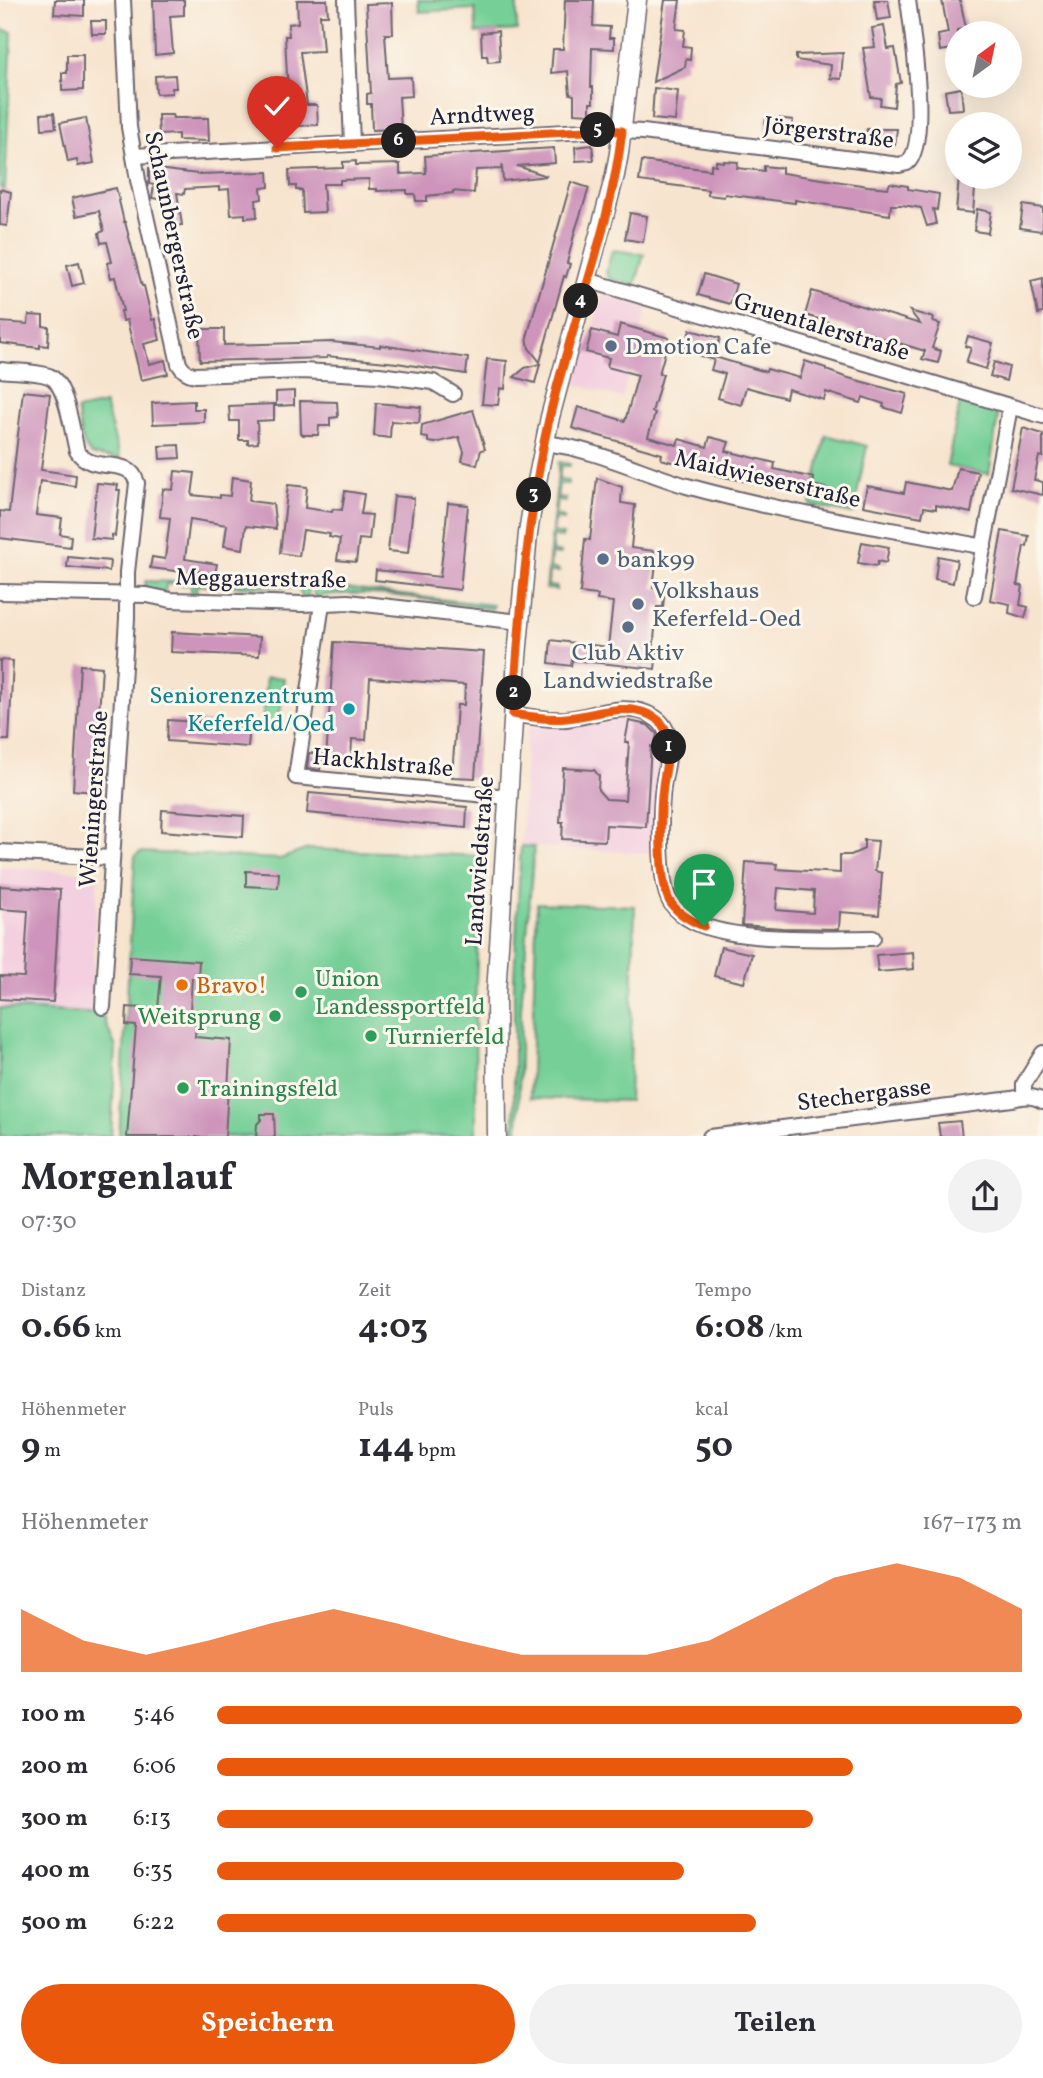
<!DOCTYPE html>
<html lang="de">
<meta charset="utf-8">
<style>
:root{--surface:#fff;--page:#f2f2f3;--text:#2b2b33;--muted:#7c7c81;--accent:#ea580c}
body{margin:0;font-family:Vollkorn,serif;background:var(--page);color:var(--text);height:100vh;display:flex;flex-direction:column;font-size:26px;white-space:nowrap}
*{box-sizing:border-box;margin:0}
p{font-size:23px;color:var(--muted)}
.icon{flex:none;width:38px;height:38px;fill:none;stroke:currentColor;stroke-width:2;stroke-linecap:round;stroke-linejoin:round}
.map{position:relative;height:1136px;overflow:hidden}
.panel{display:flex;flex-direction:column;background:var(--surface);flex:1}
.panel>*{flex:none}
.needle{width:46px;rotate:33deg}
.buttons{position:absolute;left:945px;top:21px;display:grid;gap:14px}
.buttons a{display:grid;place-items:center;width:77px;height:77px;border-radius:50%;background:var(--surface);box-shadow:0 7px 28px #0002;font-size:35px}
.pin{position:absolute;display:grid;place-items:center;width:60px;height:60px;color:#fff;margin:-72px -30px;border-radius:50% 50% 50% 0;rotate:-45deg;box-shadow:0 0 7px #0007}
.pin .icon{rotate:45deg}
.km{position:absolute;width:35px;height:35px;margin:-18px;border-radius:50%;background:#222;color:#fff;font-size:19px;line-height:35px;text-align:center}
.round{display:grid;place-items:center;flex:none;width:74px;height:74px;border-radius:37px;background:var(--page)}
.headline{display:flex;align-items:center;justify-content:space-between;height:119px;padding:0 21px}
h1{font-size:38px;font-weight:700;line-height:52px}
.metrics{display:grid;grid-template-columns:repeat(3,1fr);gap:10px;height:119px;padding:7px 21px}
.metrics div{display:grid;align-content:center}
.metrics b{font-size:35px;font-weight:700}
.metrics small{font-size:19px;font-weight:400}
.metrics p{font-size:19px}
.chart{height:196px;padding:14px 21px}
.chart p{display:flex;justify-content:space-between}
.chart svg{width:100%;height:126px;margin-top:7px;fill:var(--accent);opacity:.7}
.button{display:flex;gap:14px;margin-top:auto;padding:14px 21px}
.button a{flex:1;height:80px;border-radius:42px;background:var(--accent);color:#fff;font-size:28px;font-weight:700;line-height:80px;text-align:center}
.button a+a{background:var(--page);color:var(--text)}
ul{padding:0 21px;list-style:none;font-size:23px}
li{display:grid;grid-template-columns:112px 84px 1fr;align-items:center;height:52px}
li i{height:18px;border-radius:9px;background:var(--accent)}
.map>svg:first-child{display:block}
</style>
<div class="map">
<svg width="1043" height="1137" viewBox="0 0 1043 1137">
<rect width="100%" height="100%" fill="#fbf7ec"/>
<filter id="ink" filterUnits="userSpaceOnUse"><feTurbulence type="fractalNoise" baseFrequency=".0143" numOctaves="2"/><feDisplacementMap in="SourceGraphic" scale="14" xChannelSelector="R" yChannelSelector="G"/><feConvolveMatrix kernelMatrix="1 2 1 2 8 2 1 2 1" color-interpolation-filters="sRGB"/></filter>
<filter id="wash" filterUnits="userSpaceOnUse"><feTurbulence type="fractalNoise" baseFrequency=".00686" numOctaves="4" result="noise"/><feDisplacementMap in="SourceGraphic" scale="28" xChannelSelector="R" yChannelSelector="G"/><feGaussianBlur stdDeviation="1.57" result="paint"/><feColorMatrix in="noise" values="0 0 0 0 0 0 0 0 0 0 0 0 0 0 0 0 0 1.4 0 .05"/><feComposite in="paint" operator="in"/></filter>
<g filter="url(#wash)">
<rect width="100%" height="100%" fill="#f7e4ce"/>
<g fill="#f3cfdf">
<path d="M603,294L647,308L622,398L575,384Z"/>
<path d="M623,714L644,718L657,725L664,736L658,854L521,846L527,732L530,726L559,725Z"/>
<path d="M0,867L98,873L91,1004L102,1014L0,1008Z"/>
</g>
<g fill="#75cf96" stroke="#4c7868" stroke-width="2">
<path d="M418,0H517V30L476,33L475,9L419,12Z"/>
<path d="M0,29L12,32L5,189L0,188Z"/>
<path d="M612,250L644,254L635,286L609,278L606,273Z"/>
<path d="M960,402L994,412L998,417L989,474L947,466Z"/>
<path d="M105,404L120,459L92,455C80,446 80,424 77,410Z"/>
<path d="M826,435L867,446L853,514L810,505Z"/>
<path d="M559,462L570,464V466H561L559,480L568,481V484H559L557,498L566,499V502L557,501L555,515L564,517V520L555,519L553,533L563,535L562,538L553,537L552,551L561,553L560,555L551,554L550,568L559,570V572H549L548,586L557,587V590L546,589Z"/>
<path d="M145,581L308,584V598H302L299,588L197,585L196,596H191V585L166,584L165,594L145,588Z"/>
<path d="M313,585L493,605L492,609C439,602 366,587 314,597Z"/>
<path d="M266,677L284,678L279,726L262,725Z"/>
<path d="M521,846L534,847L521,1008L518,1136L514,1137V979Z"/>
<path d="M308,849L481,856L475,1010L476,1136L119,1137L135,856L140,852L280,859Z"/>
<path d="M537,903L635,906L629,1101L530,1098Z"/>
<path d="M0,1008L102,1014L116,1048L111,1136H0Z"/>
</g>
<g id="blocks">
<g fill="#ce94bb" fill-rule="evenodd">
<path d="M55,0H84V16L54,14Z"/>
<path d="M153,0H184V15L170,16L173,53L155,55Z"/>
<path d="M297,0H327L328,15H320L323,51L300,52L307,105H317L318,125L278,127L276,96L288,95L285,36H289L288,24L298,23Z"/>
<path d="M565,0H594L593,26L610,27L609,38H614V49L592,48L591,87H593V103H590V114L574,113V95L570,94L568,71L551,73L553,49H563Z"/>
<path d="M665,0H680L676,29L685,30L683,46L691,47L690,60L686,59L685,67L653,82Z"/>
<path d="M874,0H888L891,18L877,20Z"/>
<path d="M942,0H960L966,28L957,30V52H952V49L940,51L938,35L948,33Z"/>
<path d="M392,3L393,34H385L388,78L411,77L412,96L399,97L401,129L372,130L371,104H367V94L371,93L366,4Z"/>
<path d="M91,21H106V34H92Z"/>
<path d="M884,26L888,49L895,48L901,83L896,84L894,107L880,105L881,98L871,97L863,48L875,47L872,28Z"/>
<path d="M498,31L500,61L488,62L487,56H482L481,33Z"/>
<path d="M843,53L841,79L830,78L831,65L796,60V55Z"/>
<path d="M67,55H83V90L62,91V73H67Z"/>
<path d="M175,75L176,88H172V93L156,94L155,76Z"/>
<path d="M654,88L678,91L675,121L652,119Z"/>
<path d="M961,88L963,109L948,110L945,91Z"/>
<path d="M54,113L56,128L42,129L41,114Z"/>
<path d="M158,115H172L173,118H208L209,141L178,140V134L159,135Z"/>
<path d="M766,117L793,120L792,132L765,129Z"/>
<path d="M86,118L94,163L78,166L77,160L68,162L60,123Z"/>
<path d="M867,129H897L895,145L865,141Z"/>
<path d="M592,145L594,160L576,161L575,147Z"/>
<path d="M554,148L555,163L517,166L547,176L503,181L502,167L501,169L476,170L474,193L453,191V193L427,196V201H416L415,194H407V190L377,191V189H369V179L340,180V184H323L325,212L303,213L302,190H296V186H290L289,170L343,168V162L356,161V165L400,164V174L426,173L425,156Z"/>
<path d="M642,161L711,170V164L716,165V161L724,162V161L738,162L737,168L764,171V166L782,168V173L868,186L888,188L890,183L908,186V189L939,194L937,210L933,209L936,224L927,226L921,208L902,205H891L890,215L795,200V203L725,194L724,197L708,195V190L639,181Z"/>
<path d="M149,168L198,174L268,172L269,187L261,188L262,199L256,200L257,217L245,218V214L231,215L229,189L219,190V187L185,189L184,194L177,193L182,225L170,227L166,200L152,198L154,185L149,184Z"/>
<path d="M959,177H976L973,213L956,211Z"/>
<path d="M571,182L589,188L575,231L567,263L570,264L566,277L564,276L540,362L529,348L527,337Z"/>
<path d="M116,188L124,222H125L142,286H144L152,320L155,319L160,340L144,344L149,364L165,360L168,374L141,380L127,320L123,321L121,311H123L115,277L111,278L107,263L112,262L107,242L101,243L99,233L104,231L99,211L76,216L72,198Z"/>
<path d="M0,189L11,192L7,226L0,225Z"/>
<path d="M1023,205L1043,208V228L1041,231L1020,228Z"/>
<path d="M977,209L991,212L988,233L974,231Z"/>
<path d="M630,213L647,216L643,242L625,239Z"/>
<path d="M79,262L84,283L72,286L67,265Z"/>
<path d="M704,274L736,284L730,304L698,295Z"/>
<path d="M1043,278V313L1038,314L1031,281Z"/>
<path d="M812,291L920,324L910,311L934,318L933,322L940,324L932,348L941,351L938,363L922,359L925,351L805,315Z"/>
<path d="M29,315L43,316V326L49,327L48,346L40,345V348L0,343V322L28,324Z"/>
<path d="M620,324L669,338L659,374H663L652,412L655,413L648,437L677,445L679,439L707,447L710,437L729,442L726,451L775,463L774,469L814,478L813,485L825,488L823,498L720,476L701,470L702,467L680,461L679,464L661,459L662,454L572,428L578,407L625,421L638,375L607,367L609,358L586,352L592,330L617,337Z"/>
<path d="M199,329H224V345L332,342L380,347V345L468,358L466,374L397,363L327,356V358L200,361Z"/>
<path d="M690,330L720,338L715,357L728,361L766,372L767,369L800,378L805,361L826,368V370L845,377L907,394L902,413L883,407L884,404L863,397L861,403L826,392L824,400L788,389L786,398L746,387L741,405L718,398L725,374L711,370L714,360L684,351Z"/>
<path d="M968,336L993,343L986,369L966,363L971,348L965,346Z"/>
<path d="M487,359L507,361L505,389L500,388L498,405L482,404Z"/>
<path d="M994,362L1009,367L1006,381L990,376Z"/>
<path d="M540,364L535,383L514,377L525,368Z"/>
<path d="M23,391L50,394L41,470L76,475L75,486L40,481L36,515L62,518L60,534L71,536L70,547L0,538V511L9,512Z"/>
<path d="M294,391V405L276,406V392Z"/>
<path d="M194,401V409H204V422L153,424L152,403Z"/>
<path d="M300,401L337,402L338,417L330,418V426H319L318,435H303L301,433Z"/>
<path d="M376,403L421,407L419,423L391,421L390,438L374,436Z"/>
<path d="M274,404V420L257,421L258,443L248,444V440H239V421H230L229,406Z"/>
<path d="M473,410L485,449L481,450L477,465L462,461L464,452L459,437L435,443L428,442V438L421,437L422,425Z"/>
<path d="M1023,428L1043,434V457L1039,456L1034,480L1043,482V495L1011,488Z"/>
<path d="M179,445L180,458L160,459L159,446Z"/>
<path d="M958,468L978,472L971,513L936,505V509L924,507L922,517L863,506L867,486L904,493L906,482L952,491Z"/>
<path d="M175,471L195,473L192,495L220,498V495L230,496L232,477L251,480L249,501L273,504L276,529L246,526L243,549L224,546L227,525L190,519L185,559L217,564L215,574L192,570V573L150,568L152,557L165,559L170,518L160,517L163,489L173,490Z"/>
<path d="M597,478L622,487L621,503L635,505L631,548L662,552L661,564L656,563L653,588L665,589L663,607H657L653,651L657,652L655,669L572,660L571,666L549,663L551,640L608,647L613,602L597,600L598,595L580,593L585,539L590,540Z"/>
<path d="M97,483L118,485L117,490H120L115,536L112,535V540L91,538Z"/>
<path d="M288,485L307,487L305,508L332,512L333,509L342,510L345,491L364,494L361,514L372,515L369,540L359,539L356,562L337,560L340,539L329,537L330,534L303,530L299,556L280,553Z"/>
<path d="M394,496L414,498L408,553L388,551Z"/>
<path d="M448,503L468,505L460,590L375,580L376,570L440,577Z"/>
<path d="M1002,531L1029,536L1027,546H1024L1017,585L1023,586L1020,605L1028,607L1025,618L1009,613L1010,604L990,600Z"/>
<path d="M862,542L889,547L886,563L878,561L877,566L858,563Z"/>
<path d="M938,556L957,560L953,583L935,579Z"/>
<path d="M68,557L110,561L109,571L67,567Z"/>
<path d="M172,632L260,637L259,656L171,652Z"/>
<path d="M334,642L484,652L475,778L452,777L457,705H464L465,685L370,678L366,740L352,739L351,762L326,760Z"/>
<path d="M0,660L13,661L9,740H0Z"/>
<path d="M80,665L102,667L94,792L73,790Z"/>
<path d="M168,720L250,726L248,747L167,741Z"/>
<path d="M629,721L648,725L657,734L654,747L651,746L646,827L606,825L605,841L562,839L563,822H560L563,768L594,770L599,776L598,790L606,799L625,800L629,742H625Z"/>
<path d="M309,753L322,754L320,770L307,768Z"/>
<path d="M309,793L467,807L466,828L307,813Z"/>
<path d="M162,810L244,816L243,837L161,831Z"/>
<path d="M864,840L878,841L875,871L882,873L879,915L840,912L839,929L782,928L742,925L746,862L777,864L776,869L840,873V855H851L864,849ZM778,888L814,891L813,913L776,910Z"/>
<path d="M246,871L279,873L278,888L246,886Z"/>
<path d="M0,886L60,890L53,1002L0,999V976L24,977L28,911L0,909Z"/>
<path d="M721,947L752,954L744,983L714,976Z"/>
<path d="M913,952L914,969L878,972L876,955Z"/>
<path d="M130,956L199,961L198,978H192L190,1011H197L195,1037L231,1040L225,1137H127L136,1026L126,1025L127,1007L158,1009L161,976L129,974Z"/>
<path d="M261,1114H274L275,1137H256L257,1124L261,1120Z"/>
<path d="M960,1121L962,1137H940L938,1123Z"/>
</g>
</g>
</g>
<g filter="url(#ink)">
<use href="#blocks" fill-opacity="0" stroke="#6d666e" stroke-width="2"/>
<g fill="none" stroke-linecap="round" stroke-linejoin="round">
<defs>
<g id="minor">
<path d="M123,0L129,127L138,180L179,364C183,371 187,374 195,375L302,371L379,375L433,382L453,394"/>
<path d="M346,0L352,143"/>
<path d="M134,156L603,130L643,132L899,165L907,163C930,145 912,30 908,0"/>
<path d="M587,280L1043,416"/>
<path d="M0,370C15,372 34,371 49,376C67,383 72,433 77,451C93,476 129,454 137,483L127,572V618L103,1007"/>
<path d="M544,443C593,448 640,472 687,486C784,513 885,528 984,547"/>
<path d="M0,592L147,595L171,600L302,604L348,602L520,622"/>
<path d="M974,596L1010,407"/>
<path d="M322,604L296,777L508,797"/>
<path d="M513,714C530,717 549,720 566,719C595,716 626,700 654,717C679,732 666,764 663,786C660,810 659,876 668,897C672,908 684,917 694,922C737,943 825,938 873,938"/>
<path d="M0,852L112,858"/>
<path d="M1024,1096V1084L1043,1053"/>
<path d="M710,1137L1012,1099C1025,1096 1032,1095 1043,1101"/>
</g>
<path id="major" d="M497,1137L496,994L517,657L528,533L533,501L550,417L615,175L619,153L637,0"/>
</defs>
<use href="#minor" stroke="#6d666e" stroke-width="18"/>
<use href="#major" stroke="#6d666e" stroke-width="21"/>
<use href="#minor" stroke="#fff" stroke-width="14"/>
<use href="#major" stroke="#fff" stroke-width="18"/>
</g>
</g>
<g fill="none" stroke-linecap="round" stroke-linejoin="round" filter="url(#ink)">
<defs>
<path id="route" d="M277,148L603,130L622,131C611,229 571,323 549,419C527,516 520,615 513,714C530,717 549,720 566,718C594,716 621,702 650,715C679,728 666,761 663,786C660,810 658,882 670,902C678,914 691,921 704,926"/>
</defs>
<use href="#route" stroke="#fff" stroke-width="14"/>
<use href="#route" stroke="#ea580c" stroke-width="9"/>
</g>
<g fill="#5c6f8a" stroke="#fbf7ec" stroke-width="2.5">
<circle cx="611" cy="346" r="7"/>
<circle cx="603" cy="559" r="7"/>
<circle cx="638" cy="604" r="7"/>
<circle cx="628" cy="627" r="7"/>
</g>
<circle fill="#0f9aa8" stroke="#fbf7ec" stroke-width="2.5" cx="349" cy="709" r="7"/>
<circle fill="#e8710a" stroke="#fbf7ec" stroke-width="2.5" cx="182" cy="985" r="7"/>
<g fill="#2e9e5b" stroke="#fbf7ec" stroke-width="2.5">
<circle cx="301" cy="992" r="7"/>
<circle cx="275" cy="1016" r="7"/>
<circle cx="371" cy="1036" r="7"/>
<circle cx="183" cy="1088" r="7"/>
</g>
<g text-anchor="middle" stroke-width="6" stroke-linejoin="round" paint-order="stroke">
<g font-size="24" fill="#22223b" stroke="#fbf7ec">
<text transform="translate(482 114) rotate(-3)" y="8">Arndtweg</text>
<text transform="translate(829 132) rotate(7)" y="8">Jörgerstraße</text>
<text transform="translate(175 235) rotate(78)" y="8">Schaunbergerstraße</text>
<text transform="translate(822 326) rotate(17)" y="8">Gruentalerstraße</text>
<text transform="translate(768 478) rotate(13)" y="8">Maidwieserstraße</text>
<text transform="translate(261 578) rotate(1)" y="8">Meggauerstraße</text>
<text transform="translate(383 762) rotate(5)" y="8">Hackhlstraße</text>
<text transform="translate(93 799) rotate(-86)" y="8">Wieningerstraße</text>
<text transform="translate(479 861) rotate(-86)" y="8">Landwiedstraße</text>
<text transform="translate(864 1094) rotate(-7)" y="8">Stechergasse</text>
</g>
<g font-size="24" fill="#4e5e75" stroke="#fbf7ec" text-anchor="start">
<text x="625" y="354">Dmotion Cafe</text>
<text x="617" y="567">bank99</text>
<text x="652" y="598">Volkshaus<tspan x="652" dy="28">Keferfeld-Oed</tspan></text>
<text x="628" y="660" text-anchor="middle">Club Aktiv<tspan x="628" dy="28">Landwiedstraße</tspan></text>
</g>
<g font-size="24" fill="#0d838f" stroke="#fbf7ec" text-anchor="end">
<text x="335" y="703">Seniorenzentrum<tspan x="335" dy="28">Keferfeld/Oed</tspan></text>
</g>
<g font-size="24" fill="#27864d" stroke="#fbf7ec" text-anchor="start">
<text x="315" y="986">Union<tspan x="315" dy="28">Landessportfeld</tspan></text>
<text x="261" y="1024" text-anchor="end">Weitsprung</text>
<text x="385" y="1044">Turnierfeld</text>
<text x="197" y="1096">Trainingsfeld</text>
</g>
<g font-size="24" fill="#c56008" stroke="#fbf7ec" text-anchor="start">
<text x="196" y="993">Bravo!</text>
</g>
</g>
</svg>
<div class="buttons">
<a><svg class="needle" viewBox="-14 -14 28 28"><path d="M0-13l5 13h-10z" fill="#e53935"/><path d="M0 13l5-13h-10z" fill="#7c7c81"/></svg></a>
<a><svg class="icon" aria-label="layers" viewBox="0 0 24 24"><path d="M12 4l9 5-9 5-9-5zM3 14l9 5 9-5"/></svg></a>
</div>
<div class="pin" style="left:704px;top:926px;background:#1e9e55"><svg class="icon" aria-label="arrive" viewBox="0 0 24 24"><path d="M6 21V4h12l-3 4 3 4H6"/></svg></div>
<div class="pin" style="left:277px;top:148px;background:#d93025"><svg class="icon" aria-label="check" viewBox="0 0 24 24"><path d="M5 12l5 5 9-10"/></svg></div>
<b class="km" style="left:669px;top:747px">1</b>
<b class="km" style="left:514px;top:693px">2</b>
<b class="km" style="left:534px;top:495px">3</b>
<b class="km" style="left:581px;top:301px">4</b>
<b class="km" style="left:598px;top:130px">5</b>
<b class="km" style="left:399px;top:141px">6</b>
</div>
<section class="panel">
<div class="headline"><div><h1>Morgenlauf</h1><p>07:30</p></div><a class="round"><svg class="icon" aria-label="share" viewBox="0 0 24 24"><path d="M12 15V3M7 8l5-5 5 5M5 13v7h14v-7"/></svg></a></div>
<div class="metrics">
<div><p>Distanz</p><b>0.66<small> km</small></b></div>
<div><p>Zeit</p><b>4:03</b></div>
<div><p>Tempo</p><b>6:08<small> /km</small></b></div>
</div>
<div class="metrics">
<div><p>Höhenmeter</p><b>9<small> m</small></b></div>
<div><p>Puls</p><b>144<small> bpm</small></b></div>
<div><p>kcal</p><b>50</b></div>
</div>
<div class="chart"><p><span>Höhenmeter</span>167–173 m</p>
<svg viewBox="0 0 160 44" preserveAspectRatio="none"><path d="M0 44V22L10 33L20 38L30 33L40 27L50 22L60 27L70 33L80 38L90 38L100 38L110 33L120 22L130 11L140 6L150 11L160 22V44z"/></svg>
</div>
<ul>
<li><b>100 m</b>5:46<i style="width:100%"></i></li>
<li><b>200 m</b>6:06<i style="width:79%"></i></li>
<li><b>300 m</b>6:13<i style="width:74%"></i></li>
<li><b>400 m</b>6:35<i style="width:58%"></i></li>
<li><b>500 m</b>6:22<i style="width:67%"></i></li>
</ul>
<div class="button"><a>Speichern</a><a>Teilen</a></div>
</section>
